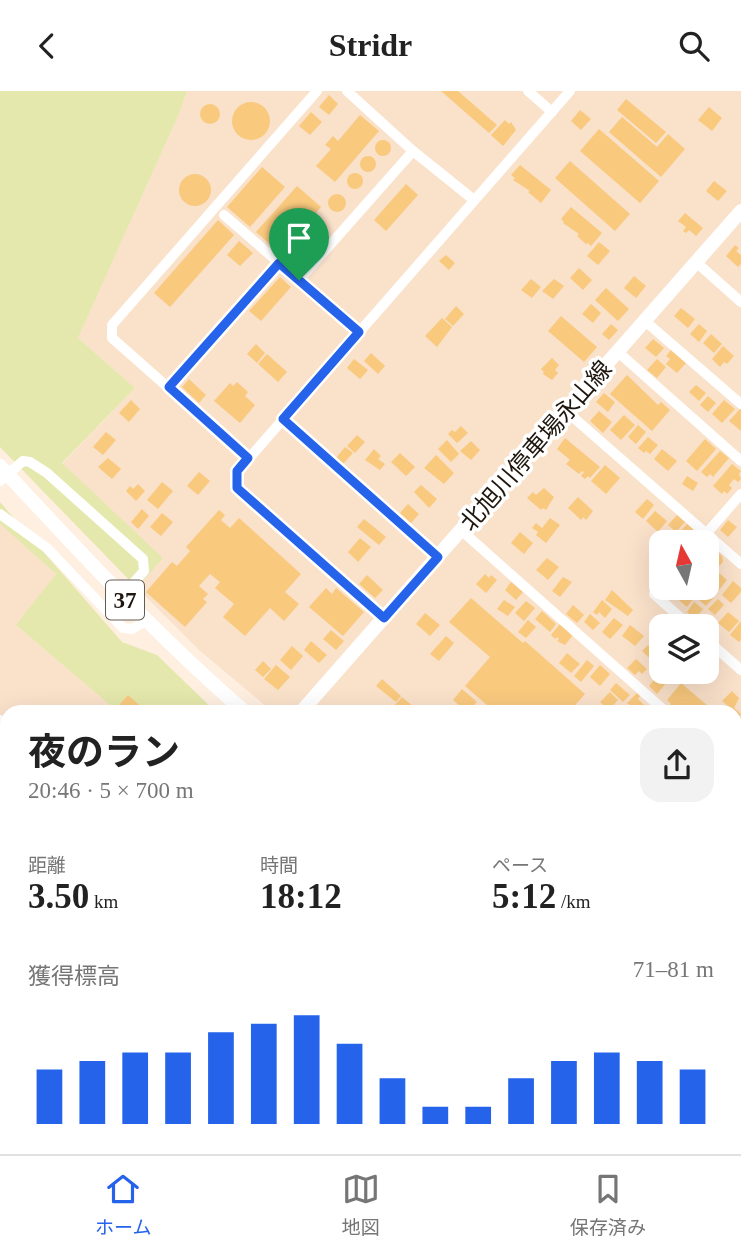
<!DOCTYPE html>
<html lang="ja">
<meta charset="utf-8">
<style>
:root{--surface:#fff;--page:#f2f2f2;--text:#222;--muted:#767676;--line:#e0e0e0;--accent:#2563eb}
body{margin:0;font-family:"Times New Roman","Noto Sans JP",serif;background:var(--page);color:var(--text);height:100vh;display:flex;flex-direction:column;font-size:26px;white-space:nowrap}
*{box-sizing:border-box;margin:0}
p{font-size:23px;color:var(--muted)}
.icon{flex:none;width:38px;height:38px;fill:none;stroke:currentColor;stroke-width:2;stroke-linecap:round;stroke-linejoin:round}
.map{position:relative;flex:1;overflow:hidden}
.details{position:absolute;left:0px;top:614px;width:742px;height:450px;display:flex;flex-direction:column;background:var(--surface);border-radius:21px 21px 0 0;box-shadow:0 7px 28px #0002}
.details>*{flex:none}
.needle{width:46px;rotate:352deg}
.buttons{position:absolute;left:649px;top:439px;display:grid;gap:14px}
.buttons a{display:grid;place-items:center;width:70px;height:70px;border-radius:14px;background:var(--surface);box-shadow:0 7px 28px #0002;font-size:35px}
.pin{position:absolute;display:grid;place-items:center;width:60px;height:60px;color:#fff;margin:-72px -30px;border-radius:50% 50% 50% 0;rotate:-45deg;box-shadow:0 0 7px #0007}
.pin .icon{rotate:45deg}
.round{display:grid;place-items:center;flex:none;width:74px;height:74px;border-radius:21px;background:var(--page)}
.head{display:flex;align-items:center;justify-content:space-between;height:119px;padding:0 28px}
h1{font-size:38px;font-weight:700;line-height:52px}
.metrics{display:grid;grid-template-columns:repeat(3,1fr);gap:10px;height:119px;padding:7px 28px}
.metrics div{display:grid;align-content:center}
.metrics b{font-size:35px;font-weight:700}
.metrics small{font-size:19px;font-weight:400}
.metrics p{font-size:19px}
.chart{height:196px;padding:14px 28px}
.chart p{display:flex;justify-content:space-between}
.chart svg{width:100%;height:126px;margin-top:7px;stroke:var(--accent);stroke-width:6}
header{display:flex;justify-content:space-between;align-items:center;height:91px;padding:0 28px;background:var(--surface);font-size:32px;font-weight:700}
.tab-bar{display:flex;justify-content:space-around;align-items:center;height:98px;border-top:2px solid var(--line);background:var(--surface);font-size:19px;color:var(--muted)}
.tab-bar a{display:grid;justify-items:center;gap:4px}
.tab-bar .current{color:var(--accent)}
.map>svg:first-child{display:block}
</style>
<header><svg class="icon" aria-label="back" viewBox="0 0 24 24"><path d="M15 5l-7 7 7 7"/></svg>Stridr<svg class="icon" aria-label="search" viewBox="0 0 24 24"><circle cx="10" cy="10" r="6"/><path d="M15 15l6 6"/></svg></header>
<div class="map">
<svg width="741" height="1063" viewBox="0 0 741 1063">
<rect width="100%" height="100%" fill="#ffefe1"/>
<g fill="#fae1ca" fill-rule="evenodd">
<path d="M187,0H741V755L735,762V621H273L199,559L137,497L163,467L62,373L135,297L78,247L178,25ZM662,452H707V497H662ZM662,536H707V581H662Z"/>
<path d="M0,433L56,483L17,535L118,621H7V1057H477L471,1063H0Z"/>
</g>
<g fill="#e5e8ac">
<path d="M0,0H187L178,25L78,247L135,297L62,372L163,467L137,497L0,356Z"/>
<path d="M0,411L122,551L157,564L216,621H118L16,534L56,483L0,433Z"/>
</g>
<g fill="#f9c97e">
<path d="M441,0H458L497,34L489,42Z"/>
<path d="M329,4L338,13L329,24L319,16Z"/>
<path d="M626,8L666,41L656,52L617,19Z"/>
<circle cx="251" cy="30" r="19"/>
<circle cx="210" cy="23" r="10"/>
<path d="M709,16L722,27L712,40L698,29Z"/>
<path d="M580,19L591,28L581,39L571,30Z"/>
<path d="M311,21L322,31L310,44L299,35Z"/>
<path d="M360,24L379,40L335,91L316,75L331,58L325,54L333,45L338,50Z"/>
<path d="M622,26L657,56L668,43L685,58L661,86L609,41Z"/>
<path d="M505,29L509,33L511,31L516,39L503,55L491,44Z"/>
<path d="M599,38L659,90L640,112L580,60Z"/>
<circle cx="383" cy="57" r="8"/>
<circle cx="368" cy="73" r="8"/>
<path d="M570,70L630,123L615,140L555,87Z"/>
<path d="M520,74L551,99L541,112L528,101L530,100L513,89L515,87L511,84Z"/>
<path d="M262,76L285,96L250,136L227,116Z"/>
<circle cx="355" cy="90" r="8"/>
<circle cx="195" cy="99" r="16"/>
<path d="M714,90L727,100L718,110L706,100Z"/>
<path d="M406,93L418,104L386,140L374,129Z"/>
<path d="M297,95L321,116L280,162L256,141Z"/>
<circle cx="337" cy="112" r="9"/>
<path d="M571,116L602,142L591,155L588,152L586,153L577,145L579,143L563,132L564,131L561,128Z"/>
<path d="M685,122L703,137L696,145L689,139L686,142L683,140L686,136L678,130Z"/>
<path d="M218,129L234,144L170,216L154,202Z"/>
<path d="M239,150L253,162L240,175L227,164Z"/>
<path d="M599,151L610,160L598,174L587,165Z"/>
<path d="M735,154L739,157L736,160L741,164V173L738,176L726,165Z"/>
<path d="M446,164L455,172L449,179L439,170Z"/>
<path d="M579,177L592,189L583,199L570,187Z"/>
<path d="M634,185L646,195L636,207L624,197Z"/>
<path d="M280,186L291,196L261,230L249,220Z"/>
<path d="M531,188L541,196L532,207L521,199Z"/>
<path d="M554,188L564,195L553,208L542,200Z"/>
<path d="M606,197L629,218L618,230L595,209Z"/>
<path d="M591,213L601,222L593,232L582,223Z"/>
<path d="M456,215L464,223L453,235L445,228Z"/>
<path d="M681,217L695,228L688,237L674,225Z"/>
<path d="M561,225L597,256L584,271L548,240Z"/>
<path d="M442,227L452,236L437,256L425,245Z"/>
<path d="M611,233L618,239L609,249L602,243Z"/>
<path d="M699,233L707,240L699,251L690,243Z"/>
<path d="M711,243L722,253L714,262L703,252Z"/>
<path d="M653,248L664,257L656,266L645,257Z"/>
<path d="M256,253L265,262L257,272L247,263Z"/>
<path d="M723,255L734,265L727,273L724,271L720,276L712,268Z"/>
<path d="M671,259L686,272L677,282L666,273L670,268L666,265Z"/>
<path d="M371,262L385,275L378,283L364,270Z"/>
<path d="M267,263L287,281L278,291L258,273Z"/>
<path d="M552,267L559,274L555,279L558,282L552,289L543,283L544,281L541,278Z"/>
<path d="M354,268L368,279L360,288L347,277Z"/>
<path d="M657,268L666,276L657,287L647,279Z"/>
<path d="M627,284L658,314L661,311L670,319L652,340L610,303Z"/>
<path d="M189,288L206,304L199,312L182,296Z"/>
<path d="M237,291L248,301L245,305L255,314L240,332L214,310L230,292L233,295Z"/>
<path d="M696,294L706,302L699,310L689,301Z"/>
<path d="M604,302L615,311L608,321L596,311Z"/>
<path d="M708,305L716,312L708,321L700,314Z"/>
<path d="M131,309L140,318L129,331L119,322Z"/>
<path d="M724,309L735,318L722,332L712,323Z"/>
<path d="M740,318L741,319V340L729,330Z"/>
<path d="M599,320L612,331L603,342L590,330Z"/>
<path d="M624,324L635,334L621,349L610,339Z"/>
<path d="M638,334L646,341L636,353L628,346Z"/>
<path d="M461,335L468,342L457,352L448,343L452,339L455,341Z"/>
<path d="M106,341L116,349L103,364L93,356Z"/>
<path d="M357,344L365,351L355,362L347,355Z"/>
<path d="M648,346L658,354L650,363L646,360L644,362L638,357Z"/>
<path d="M565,347L600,376L590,387L588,385L585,388L581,385L584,381L582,380L579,383L566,373L570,369L557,358Z"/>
<path d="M705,348L716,358L697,380L686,370Z"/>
<path d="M447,349L459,363L451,371L438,358Z"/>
<path d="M471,350L480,359L471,369L460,360Z"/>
<path d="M345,356L353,362L343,373L336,367Z"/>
<path d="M374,358L381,365L378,368L385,373L380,379L365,369Z"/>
<path d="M662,358L677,370L668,380L654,368Z"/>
<path d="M720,360L729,367L713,386L710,383L707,386L701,381Z"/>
<path d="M400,362L415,376L406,385L391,371Z"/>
<path d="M436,364L454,382L444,393L424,377Z"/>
<path d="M108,367L121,378L112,388L98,376Z"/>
<path d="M732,373L741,380L739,383L741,388L738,391L734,388L729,394L732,397L727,403L724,400L722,403L713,395Z"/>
<path d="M605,374L620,387L606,403L591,390Z"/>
<path d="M199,381L210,390L198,404L187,395Z"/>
<path d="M687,385L698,392L693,400L682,393Z"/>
<path d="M162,391L173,400L158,418L147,409Z"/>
<path d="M138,393L145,400L136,410L126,400L130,395L133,398Z"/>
<path d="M421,394L437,408L429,417L414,401Z"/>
<path d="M544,397L554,406L546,419L543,417L541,419L527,407L533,401L536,404Z"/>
<path d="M578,406L593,420L586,429L583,426L581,429L568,417Z"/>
<path d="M647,408L654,414L643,428L635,421Z"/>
<path d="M408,413L419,423L411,432L400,422Z"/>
<path d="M142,418L149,425L138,438L131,431Z"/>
<path d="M219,419L225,424L221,429L230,437L239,427L301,483L285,501L299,513L284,530L270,517L245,545L223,526L234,513L215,497L220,491L210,483L199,495L208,503L203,508L207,511L185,536L146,501L172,471L177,475L190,460L186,456Z"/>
<path d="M655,420L667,430L658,441L646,430Z"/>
<path d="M162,422L173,431L161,445L150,436Z"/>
<path d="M677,424L685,431L676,441L668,434Z"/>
<path d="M550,427L560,434L546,452L536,444L538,441L532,437L536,432L542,437Z"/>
<path d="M364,428L386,446L379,454L357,436Z"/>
<path d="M728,429L737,436L728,446L720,439Z"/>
<path d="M687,433L696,441L688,451L678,443Z"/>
<path d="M520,441L533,452L524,463L511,452Z"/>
<path d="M360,447L371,456L358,471L348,461Z"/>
<path d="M710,460H716L722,465L723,471L718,476L707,466Z"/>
<path d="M547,467L559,476L548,489L536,479Z"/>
<path d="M718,481L727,489L719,499L709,492Z"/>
<path d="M485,483L489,487L491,484L497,489L486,502L476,493Z"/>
<path d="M367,484L383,499L375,507L359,493Z"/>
<path d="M563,486L572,491L560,506L552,500Z"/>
<path d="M733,490L741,497V501L731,512L722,504Z"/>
<path d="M511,491L523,501L516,509L505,499Z"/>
<path d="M326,497L332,503L336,497L364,521L343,545L309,516Z"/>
<path d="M679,497H683L694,507L687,516L673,504Z"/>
<path d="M612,499L633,519L628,525L605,509Z"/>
<path d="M706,499L714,506L706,515L698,508Z"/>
<path d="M471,507L523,552L525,550L585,603L569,621H495L465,595L490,566L449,531Z"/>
<path d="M718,508L724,514L715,524L708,518Z"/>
<path d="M504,509L515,516L508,525L497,518Z"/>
<path d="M602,509L612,518L605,527L599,521L597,524L593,521Z"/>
<path d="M526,510L535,517L524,530L515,522Z"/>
<path d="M694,511L703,518L695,528L687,521Z"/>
<path d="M573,514L584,524L577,532L566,523Z"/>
<path d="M542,520L556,533L550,541L535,528Z"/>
<path d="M728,521L739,530L729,541L718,532Z"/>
<path d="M425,522L440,534L430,545L416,533Z"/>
<path d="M590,523L600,532L593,539L584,531Z"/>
<path d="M614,527L623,534L610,548L602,541Z"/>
<path d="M528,529L536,536L526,547L518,541Z"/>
<path d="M741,530V548L739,551L730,544Z"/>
<path d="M560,533L573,544L565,554L557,550L559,548L557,546L555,548L551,544Z"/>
<path d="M630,534L644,545L635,555L622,545Z"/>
<path d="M331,539L344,550L336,559L323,548Z"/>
<path d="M446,545L454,552L439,570L430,563Z"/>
<path d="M311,550L327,564L319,572L304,559Z"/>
<path d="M648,554L661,565L655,572L642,560Z"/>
<path d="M292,555L303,565L291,579L280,569Z"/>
<path d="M567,562L580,573L571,582L559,572Z"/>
<path d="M636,568L647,578L642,583L639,580L635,584L627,577Z"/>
<path d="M587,569L594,575L581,591L574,585Z"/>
<path d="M263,570L271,578L263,586L255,579Z"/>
<path d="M276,574L290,586L278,599L264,588Z"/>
<path d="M600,574L610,583L600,595L590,586Z"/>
<path d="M658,584L667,591L657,603L649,595Z"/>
<path d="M382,588L401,605L396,611L376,595Z"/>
<path d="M616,592L630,604L623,611L610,599Z"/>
<path d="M681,592L715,621H689L679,616L674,621L668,616L671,613L667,609Z"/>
<path d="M462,598L477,611L467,621L453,609Z"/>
<path d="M732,600L739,607L734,617L741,623L737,627L735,621H729L732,618L722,610Z"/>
<path d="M610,601L618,609L609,619L600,611Z"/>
<path d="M637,602L640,605L638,608L646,616L641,621H637L627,612Z"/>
<path d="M128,604L147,621H116L114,620Z"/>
<path d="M402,606L420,621H401L394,615Z"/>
<path d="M738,857L741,859L740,930L735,926V860Z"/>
<path d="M0,875L7,881V903L0,910Z"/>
<path d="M209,1057H237L238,1060L235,1063H220Z"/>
</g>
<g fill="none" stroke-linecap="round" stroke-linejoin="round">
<g stroke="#fff" stroke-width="10">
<path d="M347,0L413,60"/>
<path d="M528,0L552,21"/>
<path d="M224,124L359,241"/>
<path d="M696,171L741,211"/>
<path d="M299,189L413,60L474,109"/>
<path d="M645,230L741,313"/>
<path d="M618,261L741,370"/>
<path d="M169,297L279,171"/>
<path d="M566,320L741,473"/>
<path d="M283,328L438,466"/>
<path d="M248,367L112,247V234L317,0"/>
<path d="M0,390L23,370L30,371L47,382L143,468L144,480L121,506"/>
<path d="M0,423L47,457L123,537L132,538L146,530"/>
<path d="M462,440L666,621"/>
<path d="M698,452L741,403"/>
<path d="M662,495L654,503L691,536"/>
<path d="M384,527L237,397V381L570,0"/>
<path d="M707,549L741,579"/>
<path d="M0,629L7,635"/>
<path d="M735,649L741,642"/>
<path d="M735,834L741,828"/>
<path d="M735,845L741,850"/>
<path d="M735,1028L741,1033"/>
<path d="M163,1063L169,1057"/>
</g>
<g stroke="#fff" stroke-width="14">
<path d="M301,621L741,120"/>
<path d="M0,955L7,947"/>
<path d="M0,976L7,968"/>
</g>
<g stroke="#fff" stroke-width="14">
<path d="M0,375C79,460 157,545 245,621"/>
<path d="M735,1051L741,1056"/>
</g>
<g stroke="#42382f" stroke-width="2.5" stroke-dasharray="3.5 7" stroke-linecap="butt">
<path d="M735,747L741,740"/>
<path d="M456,1063L461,1057"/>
</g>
</g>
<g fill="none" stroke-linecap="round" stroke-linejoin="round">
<defs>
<path id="route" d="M279,172L359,241L283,328L438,466L384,527L237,397V380L248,367L169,296Z"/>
</defs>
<use href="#route" stroke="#fff" stroke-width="14"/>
<use href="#route" stroke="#2563eb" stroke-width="9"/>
</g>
<g text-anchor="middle" stroke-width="7" stroke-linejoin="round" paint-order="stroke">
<rect fill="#fff" stroke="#625c56" stroke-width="2" x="106" y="489.5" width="38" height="39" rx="5"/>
<g font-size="23" font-weight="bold" fill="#1f160e">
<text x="125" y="517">37</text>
</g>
<g font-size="24" fill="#1f160e" stroke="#fff">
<text transform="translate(536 355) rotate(-49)" y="8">北旭川停車場永山線</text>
</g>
</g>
</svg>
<div class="buttons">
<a><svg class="needle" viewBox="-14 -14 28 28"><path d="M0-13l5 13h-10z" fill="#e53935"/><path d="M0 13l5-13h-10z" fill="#767676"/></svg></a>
<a><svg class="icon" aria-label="layers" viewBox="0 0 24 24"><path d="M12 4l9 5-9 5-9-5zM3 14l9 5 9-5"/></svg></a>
</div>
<div class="pin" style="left:299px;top:189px;background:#1e9e55"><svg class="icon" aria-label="arrive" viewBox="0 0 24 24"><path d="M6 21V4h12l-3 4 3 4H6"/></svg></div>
<section class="details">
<div class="head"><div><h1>夜のラン</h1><p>20:46 · 5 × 700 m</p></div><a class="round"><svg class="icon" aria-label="share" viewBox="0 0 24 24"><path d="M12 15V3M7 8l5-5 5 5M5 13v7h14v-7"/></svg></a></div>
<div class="metrics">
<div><p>距離</p><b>3.50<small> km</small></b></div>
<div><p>時間</p><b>18:12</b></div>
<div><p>ペース</p><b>5:12<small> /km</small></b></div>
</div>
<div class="chart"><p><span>獲得標高</span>71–81 m</p>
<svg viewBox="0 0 160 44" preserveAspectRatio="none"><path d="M5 44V25M15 44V22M25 44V19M35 44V19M45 44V12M55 44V9M65 44V6M75 44V16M85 44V28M95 44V38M105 44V38M115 44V28M125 44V22M135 44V19M145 44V22M155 44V25"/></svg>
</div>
</section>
</div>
<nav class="tab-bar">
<a class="current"><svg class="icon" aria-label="home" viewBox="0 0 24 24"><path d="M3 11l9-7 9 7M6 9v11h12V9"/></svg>ホーム</a>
<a><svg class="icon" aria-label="map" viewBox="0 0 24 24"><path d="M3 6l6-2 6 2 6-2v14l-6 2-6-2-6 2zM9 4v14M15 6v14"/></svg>地図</a>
<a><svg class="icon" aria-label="saved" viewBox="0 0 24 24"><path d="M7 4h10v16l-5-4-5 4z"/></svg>保存済み</a>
</nav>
